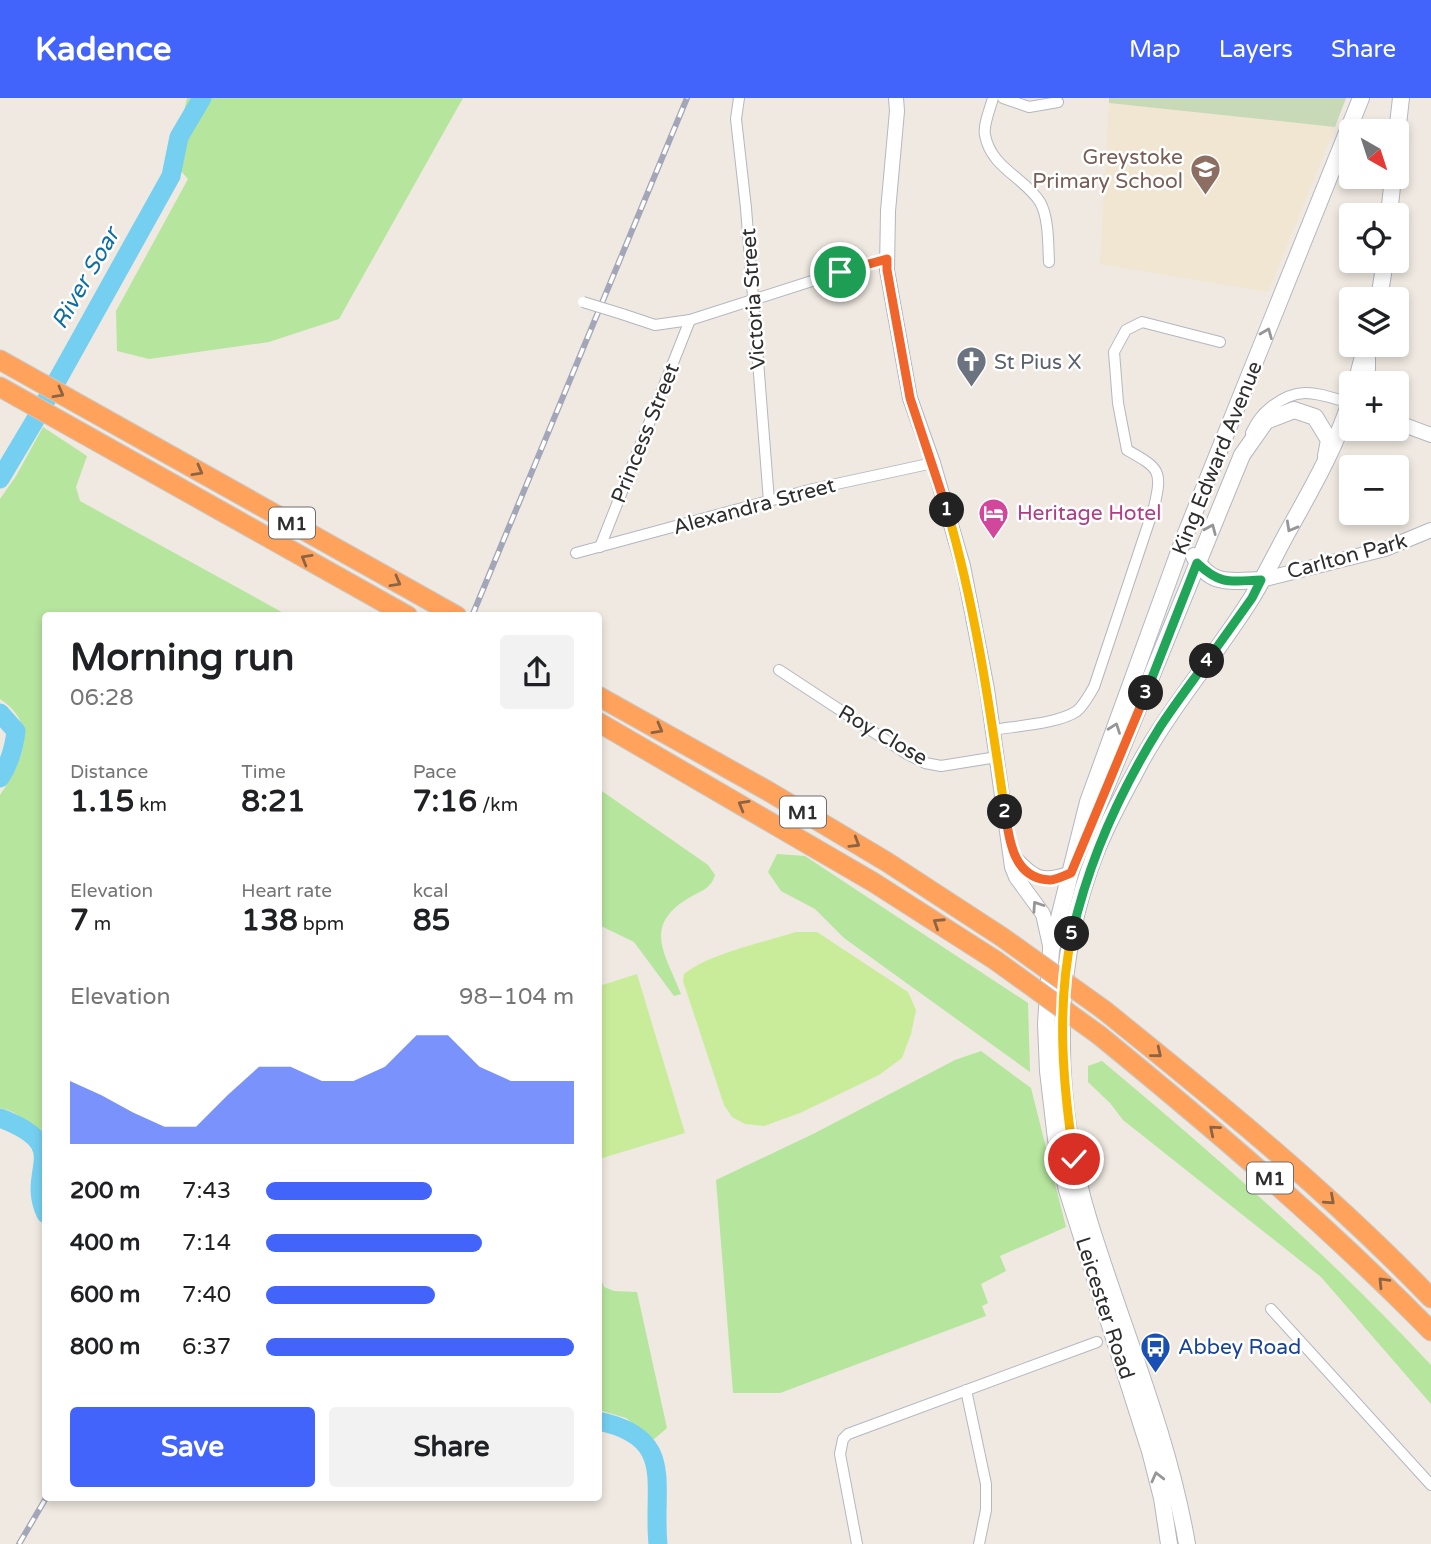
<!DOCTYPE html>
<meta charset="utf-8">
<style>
:root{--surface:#fff;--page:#f2f2f2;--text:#202124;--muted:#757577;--accent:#4264fb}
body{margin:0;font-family:"Varela Round",sans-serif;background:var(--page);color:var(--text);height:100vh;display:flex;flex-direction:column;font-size:26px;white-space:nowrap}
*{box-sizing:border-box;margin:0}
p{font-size:23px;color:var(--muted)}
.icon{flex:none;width:38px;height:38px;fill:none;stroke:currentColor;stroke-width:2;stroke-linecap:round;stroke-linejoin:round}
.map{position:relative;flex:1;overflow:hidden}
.details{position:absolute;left:42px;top:514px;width:560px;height:889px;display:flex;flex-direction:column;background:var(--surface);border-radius:7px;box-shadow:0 4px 10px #0003}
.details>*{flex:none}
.needle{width:46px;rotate:141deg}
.tools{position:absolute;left:1339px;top:21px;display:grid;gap:14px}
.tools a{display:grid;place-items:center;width:70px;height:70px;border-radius:7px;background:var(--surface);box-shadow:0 4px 10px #0003;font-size:35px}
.pin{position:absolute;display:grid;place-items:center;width:60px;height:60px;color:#fff;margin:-30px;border:4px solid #fff;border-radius:50%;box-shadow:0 2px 7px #0007}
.km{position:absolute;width:35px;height:35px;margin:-18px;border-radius:50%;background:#222;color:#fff;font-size:19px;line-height:35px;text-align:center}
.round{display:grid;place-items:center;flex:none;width:74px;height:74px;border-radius:7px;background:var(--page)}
.summary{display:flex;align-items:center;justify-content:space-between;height:119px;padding:0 28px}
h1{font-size:38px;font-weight:800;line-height:52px}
.figures{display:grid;grid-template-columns:repeat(3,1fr);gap:10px;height:119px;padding:7px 28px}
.figures div{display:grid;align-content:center}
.figures b{font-size:30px;font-weight:800}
.figures small{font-size:19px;font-weight:400}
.figures p{font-size:19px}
.chart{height:196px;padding:14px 28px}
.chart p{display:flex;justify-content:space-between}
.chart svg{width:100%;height:126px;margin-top:7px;fill:var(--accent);opacity:.7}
.cta{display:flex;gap:14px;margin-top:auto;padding:14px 28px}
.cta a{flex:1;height:80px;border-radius:7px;background:var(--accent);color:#fff;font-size:28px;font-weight:800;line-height:80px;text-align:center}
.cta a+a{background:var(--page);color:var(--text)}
ul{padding:0 28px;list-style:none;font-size:23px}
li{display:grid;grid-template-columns:112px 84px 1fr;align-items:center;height:52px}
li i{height:18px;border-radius:9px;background:var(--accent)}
header{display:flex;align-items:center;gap:42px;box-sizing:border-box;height:98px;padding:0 35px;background:var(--accent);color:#fff}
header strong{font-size:33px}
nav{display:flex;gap:38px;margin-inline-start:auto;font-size:24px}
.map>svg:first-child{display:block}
</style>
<header>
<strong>Kadence</strong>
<nav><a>Map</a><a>Layers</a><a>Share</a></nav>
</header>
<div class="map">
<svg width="1431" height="1446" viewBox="0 0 1431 1446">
<rect width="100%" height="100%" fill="#efe9e1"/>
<path fill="#f0e6d1" d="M1109,5L1335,29L1268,194L1100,166Z"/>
<g fill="#b6e59e">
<path d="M187,0H463L339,221L269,244L149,261L117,253L116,213L188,81L173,64Z"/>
<path d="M43,329L87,358L76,389L80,403L289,518H46L45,1048C37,1031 19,1013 0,1010V697C22,665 40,627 0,601V401L16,378Z"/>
<path d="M599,691L708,767L715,777C711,790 703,792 692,798C641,827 665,854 681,896L674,898L634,844L601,828L599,829Z"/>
<path d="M777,756L805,758L1028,905L1030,974L844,840L815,811L781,793L768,774Z"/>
<path d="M981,953L1031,990L1066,1129L1000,1158L1006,1173L981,1186L988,1205L982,1208L986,1218L780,1295H733L716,1082L813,1036L955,962Z"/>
<path d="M1102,963C1217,1059 1329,1157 1431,1267V1306L1321,1179L1123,1022L1110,1005L1088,984V968Z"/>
<path d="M598,1173L604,1189L614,1193L637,1194L667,1330L653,1342L626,1320L599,1312Z"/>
</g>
<path fill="#c8d9b8" d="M1109,0H1346L1335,29L1109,5Z"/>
<g fill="#c9ec9a">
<path d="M796,834H817L908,894L916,912L911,936L902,960L879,977L800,1015L764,1028L745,1026L732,1019L724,1007L683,883L684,876C708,856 764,844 796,834Z"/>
<path d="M637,876L685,1035L599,1061V888Z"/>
</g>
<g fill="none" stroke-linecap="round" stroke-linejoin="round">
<g stroke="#75cff0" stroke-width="19">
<path d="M0,381L34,324L171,78L179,39L202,0"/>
<path d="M0,615L16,633C14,651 10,665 0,680"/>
<path d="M0,1020C76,1049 24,1071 46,1116"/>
<path d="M598,1323C677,1339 652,1386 658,1446"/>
</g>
<defs>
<g id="minor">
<path d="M739,0L736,21L746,110L769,403"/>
<path d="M993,0C990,11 983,27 985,37C991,70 1024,79 1040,104C1049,120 1048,146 1049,164"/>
<path d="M1003,0L1029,9L1058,4"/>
<path d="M622,216L655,227L690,222L840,174L887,161"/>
<path d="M1370,253V285"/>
<path d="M1251,335C1257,323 1261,317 1271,309C1300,286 1318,296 1350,305"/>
<path d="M600,449L690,222"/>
<path d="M576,455L813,391L933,365"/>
<path d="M779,572L907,656L925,665L941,668L997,659"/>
<path d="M993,632C1015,628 1058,626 1077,613C1084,607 1089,597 1094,589L1154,409C1163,372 1159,370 1127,352L1118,305L1114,254L1126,232L1142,224L1220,244"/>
<path d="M1271,1211L1431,1387"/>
<path d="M966,1292L986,1386V1412L979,1446"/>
<path d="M857,1446L840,1356L843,1341L848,1336L1097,1244"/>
</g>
<g id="tertiary">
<path d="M896,0L897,13L888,113L887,172L910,300L933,365L963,468L987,591L1012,769L1016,779L1043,816L1051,852"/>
<path d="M1396,324L1431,337"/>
<path d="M1261,482L1385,451L1431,432"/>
<path d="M1012,757C1033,780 1041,786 1071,775"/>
</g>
<g id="secondary">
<path d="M1396,44L1401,0"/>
<path d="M1389,117L1393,79"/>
<path d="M1379,201L1385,163"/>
<path d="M1356,285L1366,247"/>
<path d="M1194,458C1210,489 1232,483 1261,482"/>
<path d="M1090,728L1242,357L1266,323L1294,312L1315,319L1329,342L1326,358"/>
<path d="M1169,1446L1162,1400L1150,1353L1067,1092L1056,1041L1048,973L1046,926L1051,852L1088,704L1184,440L1361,0"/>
<path d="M1187,1446C1168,1336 1123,1232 1090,1126C1053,1007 1050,870 1096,754C1108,723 1125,694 1140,665C1172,607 1216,557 1251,501C1264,480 1275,457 1287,435C1311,392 1336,349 1351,301"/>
</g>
<g id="motorway">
<path d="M0,262L457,518"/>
<path d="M0,289L408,518"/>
<path d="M598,598L768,693L887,764L1002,839"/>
<path d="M598,624L873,784L995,862"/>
<path d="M1104,912C1217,1003 1330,1095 1431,1200"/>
<path d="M1099,937C1214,1031 1327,1127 1431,1233"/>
</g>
</defs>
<use href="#minor" stroke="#b4b7c1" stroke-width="12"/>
<use href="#tertiary" stroke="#b4b7c1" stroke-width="16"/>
<use href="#secondary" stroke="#b4b7c1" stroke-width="18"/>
<use href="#motorway" stroke="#c9c9c9" stroke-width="21"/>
<use href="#minor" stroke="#fff" stroke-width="10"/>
<use href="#tertiary" stroke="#fff" stroke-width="14"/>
<use href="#secondary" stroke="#fff" stroke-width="16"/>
<use href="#motorway" stroke="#ffa35c" stroke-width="19"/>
<defs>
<g id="rail">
<path d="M472,518L687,0"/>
<path d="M19,1446L46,1400"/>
</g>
</defs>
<use href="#rail" stroke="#a3a6b8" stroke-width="6"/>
<use href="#rail" stroke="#fff" stroke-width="3.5" stroke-dasharray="10" stroke-linecap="butt"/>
<defs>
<path id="minor-bridge" d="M583,204L622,216"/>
<g id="motorway-bridge">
<path d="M1002,839L1104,912"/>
<path d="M995,862L1099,937"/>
</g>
</defs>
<use href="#minor-bridge" stroke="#b4b7c1" stroke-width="12" stroke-linecap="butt"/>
<use href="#motorway-bridge" stroke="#c9c9c9" stroke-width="21" stroke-linecap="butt"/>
<use href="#minor-bridge" stroke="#fff" stroke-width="10"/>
<use href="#motorway-bridge" stroke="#ffa35c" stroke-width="19"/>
</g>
<defs><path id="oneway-chevron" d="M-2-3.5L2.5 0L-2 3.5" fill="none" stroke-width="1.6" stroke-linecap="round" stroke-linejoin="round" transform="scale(1.75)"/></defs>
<g stroke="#969696">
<use href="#oneway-chevron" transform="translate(1267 235) rotate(-68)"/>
<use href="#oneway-chevron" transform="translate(1291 429) rotate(119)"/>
<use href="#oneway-chevron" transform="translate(1211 431) rotate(-67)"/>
<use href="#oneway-chevron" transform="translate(1115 630) rotate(-70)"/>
<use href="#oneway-chevron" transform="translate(1037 808) rotate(-124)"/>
<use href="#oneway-chevron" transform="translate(1157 1379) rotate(-104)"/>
</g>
<g stroke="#8c6343">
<use href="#oneway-chevron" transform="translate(59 295) rotate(29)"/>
<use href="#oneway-chevron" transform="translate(198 373) rotate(29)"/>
<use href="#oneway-chevron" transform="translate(306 461) rotate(-150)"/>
<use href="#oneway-chevron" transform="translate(396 484) rotate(29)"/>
<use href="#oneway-chevron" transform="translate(658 631) rotate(29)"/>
<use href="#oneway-chevron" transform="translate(743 707) rotate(-150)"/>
<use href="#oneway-chevron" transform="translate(855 745) rotate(31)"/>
<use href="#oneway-chevron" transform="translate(938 825) rotate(-147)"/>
<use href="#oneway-chevron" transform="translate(1157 955) rotate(39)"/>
<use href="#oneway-chevron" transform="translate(1214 1032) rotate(-140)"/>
<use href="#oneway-chevron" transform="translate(1330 1102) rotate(42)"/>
<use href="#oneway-chevron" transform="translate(1383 1184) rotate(-134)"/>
</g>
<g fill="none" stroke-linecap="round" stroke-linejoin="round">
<defs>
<path id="split-1" d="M840,174L887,161V172L910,300L947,412"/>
<path id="split-2" d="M947,412C976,511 990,612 1005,714"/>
<path id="split-3" d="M1005,714C1009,741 1013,781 1050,782C1056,782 1065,777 1071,775L1146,595"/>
<path id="split-4" d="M1146,595L1197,465C1221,488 1231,483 1261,482L1252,500L1207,563"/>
<path id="split-5" d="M1072,836C1089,762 1120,693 1160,629C1175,606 1192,584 1207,563"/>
<path id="split-6" d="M1072,836C1056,910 1063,987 1074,1061"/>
</defs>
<use href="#split-1" stroke="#fff" stroke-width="14"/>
<use href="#split-2" stroke="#fff" stroke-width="14"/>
<use href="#split-3" stroke="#fff" stroke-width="14"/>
<use href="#split-4" stroke="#fff" stroke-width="14"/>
<use href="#split-5" stroke="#fff" stroke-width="14"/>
<use href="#split-6" stroke="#fff" stroke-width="14"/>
<use href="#split-1" stroke="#f0652b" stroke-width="9"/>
<use href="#split-2" stroke="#f5b400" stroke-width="9"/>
<use href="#split-3" stroke="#f0652b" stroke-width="9"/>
<use href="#split-4" stroke="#22a559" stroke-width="9"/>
<use href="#split-5" stroke="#22a559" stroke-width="9"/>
<use href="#split-6" stroke="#f5b400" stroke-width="9"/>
</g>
<defs>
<symbol id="school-pin" viewBox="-11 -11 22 30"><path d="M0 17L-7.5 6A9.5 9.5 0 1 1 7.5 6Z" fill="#8d6e63" stroke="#fff"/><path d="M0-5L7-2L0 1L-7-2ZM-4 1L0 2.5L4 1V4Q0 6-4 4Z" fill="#fff"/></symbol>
<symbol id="church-pin" viewBox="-11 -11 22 30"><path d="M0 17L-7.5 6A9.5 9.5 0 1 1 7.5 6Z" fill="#6b7280" stroke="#fff"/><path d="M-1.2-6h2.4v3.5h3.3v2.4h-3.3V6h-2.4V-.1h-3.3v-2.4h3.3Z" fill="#fff"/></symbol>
<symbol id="hotel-pin" viewBox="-11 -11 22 30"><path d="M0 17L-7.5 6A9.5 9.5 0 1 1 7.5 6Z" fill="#d1479c" stroke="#fff"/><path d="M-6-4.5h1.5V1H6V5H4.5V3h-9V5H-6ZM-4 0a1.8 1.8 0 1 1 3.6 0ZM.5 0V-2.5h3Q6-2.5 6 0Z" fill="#fff"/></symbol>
<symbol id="bus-pin" viewBox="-11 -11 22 30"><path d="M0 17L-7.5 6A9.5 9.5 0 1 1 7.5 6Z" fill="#1a4fb4" stroke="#fff"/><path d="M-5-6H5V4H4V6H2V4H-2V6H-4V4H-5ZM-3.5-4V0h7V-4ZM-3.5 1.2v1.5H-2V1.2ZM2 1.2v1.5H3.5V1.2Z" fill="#fff"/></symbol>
</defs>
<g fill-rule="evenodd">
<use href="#school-pin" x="1188" y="54" width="35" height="47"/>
<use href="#church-pin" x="954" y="246" width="35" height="47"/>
<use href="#hotel-pin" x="976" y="398" width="35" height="47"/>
<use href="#bus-pin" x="1138" y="1232" width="35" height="47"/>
</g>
<g text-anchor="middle" stroke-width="5" stroke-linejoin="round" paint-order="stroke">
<g fill="#fff" stroke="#6d6d6d" stroke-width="2">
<rect x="269" y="409.5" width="46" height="31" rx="5"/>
<rect x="780" y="698.5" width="46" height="31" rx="5"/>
<rect x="1247" y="1064.5" width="46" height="31" rx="5"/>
</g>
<g font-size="19" font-weight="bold" fill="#2e2e2e">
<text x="292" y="432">M1</text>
<text x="803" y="721">M1</text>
<text x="1270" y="1087">M1</text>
</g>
<g font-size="21" fill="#785e54" stroke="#fff" text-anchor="end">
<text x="1183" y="66">Greystoke<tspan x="1183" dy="24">Primary School</tspan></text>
</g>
<g font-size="21" fill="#2e2e2e" stroke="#fff">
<text transform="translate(753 201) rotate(-94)" y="7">Victoria Street</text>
<text transform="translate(645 335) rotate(-68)" y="7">Princess Street</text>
<text transform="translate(1217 360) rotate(-68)" y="7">King Edward Avenue</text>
<text transform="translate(754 408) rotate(-15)" y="7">Alexandra Street</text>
<text transform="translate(1347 458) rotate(-15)" y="7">Carlton Park</text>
<text transform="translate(883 637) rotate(30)" y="7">Roy Close</text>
<text transform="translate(1105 1210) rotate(72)" y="7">Leicester Road</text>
</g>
<g font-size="21" fill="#5b616d" stroke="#fff" text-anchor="start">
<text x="994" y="271">St Pius X</text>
</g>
<g font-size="21" fill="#b23c85" stroke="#fff" text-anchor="start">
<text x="1017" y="422">Heritage Hotel</text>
</g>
<g font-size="21" fill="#164399" stroke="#fff" text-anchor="start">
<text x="1178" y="1256">Abbey Road</text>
</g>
<g font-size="23" font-style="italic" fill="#0d6fa3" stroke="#fff">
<text transform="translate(85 180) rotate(-60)" y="8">River Soar</text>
</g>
</g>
</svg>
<div class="tools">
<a><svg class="needle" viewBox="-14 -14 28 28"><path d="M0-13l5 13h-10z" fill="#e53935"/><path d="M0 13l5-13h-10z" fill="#757577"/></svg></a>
<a><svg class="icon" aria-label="locate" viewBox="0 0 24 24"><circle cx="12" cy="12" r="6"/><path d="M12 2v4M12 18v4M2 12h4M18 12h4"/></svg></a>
<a><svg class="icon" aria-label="layers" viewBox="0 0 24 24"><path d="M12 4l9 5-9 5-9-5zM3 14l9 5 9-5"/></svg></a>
<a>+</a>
<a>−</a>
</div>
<div class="pin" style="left:840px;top:174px;background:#1e9e55"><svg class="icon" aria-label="arrive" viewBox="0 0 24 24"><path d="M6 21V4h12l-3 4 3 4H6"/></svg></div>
<div class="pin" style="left:1074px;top:1061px;background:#d93025"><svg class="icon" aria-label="check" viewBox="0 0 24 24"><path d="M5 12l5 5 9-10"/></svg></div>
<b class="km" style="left:947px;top:412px">1</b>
<b class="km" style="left:1005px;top:714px">2</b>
<b class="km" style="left:1146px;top:595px">3</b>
<b class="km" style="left:1207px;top:563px">4</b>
<b class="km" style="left:1072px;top:836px">5</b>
<section class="details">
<div class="summary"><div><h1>Morning run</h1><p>06:28</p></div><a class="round"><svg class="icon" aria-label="share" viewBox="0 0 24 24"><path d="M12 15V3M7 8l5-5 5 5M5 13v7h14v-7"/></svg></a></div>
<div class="figures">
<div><p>Distance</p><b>1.15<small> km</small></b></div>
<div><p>Time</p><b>8:21</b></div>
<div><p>Pace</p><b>7:16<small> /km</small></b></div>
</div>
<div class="figures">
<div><p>Elevation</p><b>7<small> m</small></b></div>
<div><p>Heart rate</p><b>138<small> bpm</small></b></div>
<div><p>kcal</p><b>85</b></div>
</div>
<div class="chart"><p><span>Elevation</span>98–104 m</p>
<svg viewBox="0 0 160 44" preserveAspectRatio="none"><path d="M0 44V22L10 27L20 33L30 38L40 38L50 27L60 17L70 17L80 22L90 22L100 17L110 6L120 6L130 17L140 22L150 22L160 22V44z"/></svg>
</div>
<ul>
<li><b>200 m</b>7:43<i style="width:54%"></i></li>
<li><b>400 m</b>7:14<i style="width:70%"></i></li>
<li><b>600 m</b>7:40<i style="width:55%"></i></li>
<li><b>800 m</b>6:37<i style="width:100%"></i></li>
</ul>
<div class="cta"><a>Save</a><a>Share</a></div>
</section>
</div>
